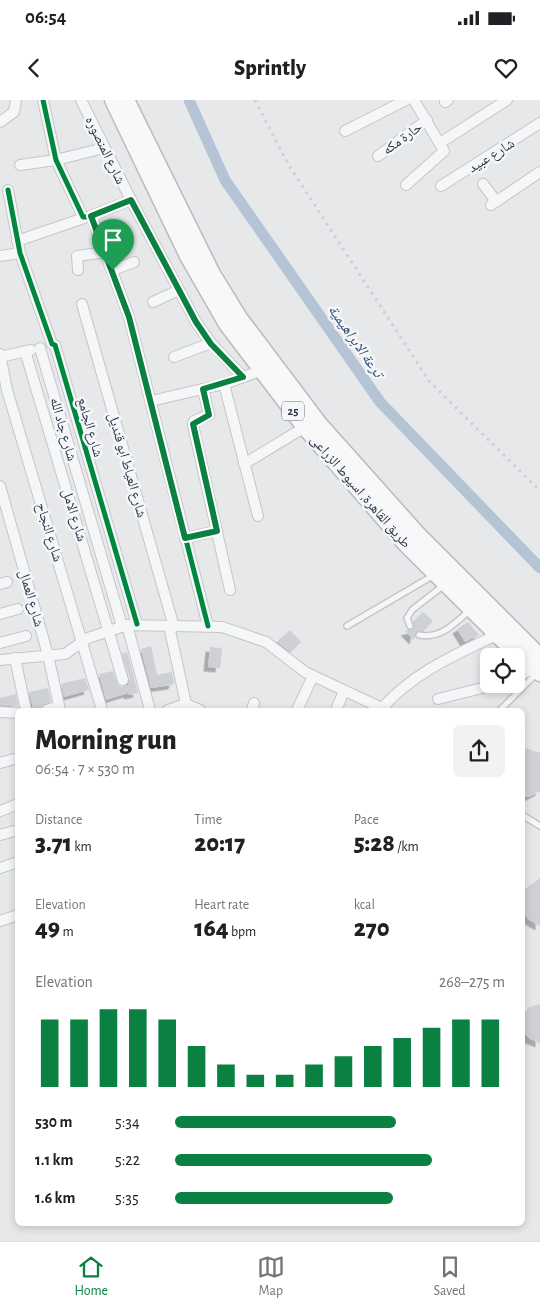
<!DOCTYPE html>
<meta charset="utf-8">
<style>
:root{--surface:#fff;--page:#f2f2f2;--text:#202124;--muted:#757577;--line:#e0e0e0;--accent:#0b8043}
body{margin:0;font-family:"Alegreya Sans","Noto Naskh Arabic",sans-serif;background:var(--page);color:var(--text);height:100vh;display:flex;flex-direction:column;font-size:19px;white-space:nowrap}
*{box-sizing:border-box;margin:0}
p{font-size:16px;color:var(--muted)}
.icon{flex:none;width:28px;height:28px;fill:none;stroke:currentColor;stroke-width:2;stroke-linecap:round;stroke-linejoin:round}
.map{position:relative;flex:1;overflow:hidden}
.panel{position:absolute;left:15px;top:608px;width:510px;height:518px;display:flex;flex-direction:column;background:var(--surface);border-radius:8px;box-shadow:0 2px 8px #0003}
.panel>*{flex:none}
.tools{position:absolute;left:480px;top:548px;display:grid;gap:10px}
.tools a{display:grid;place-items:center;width:45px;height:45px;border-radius:8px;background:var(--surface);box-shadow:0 2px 8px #0003;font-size:25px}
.pin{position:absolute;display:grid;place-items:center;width:42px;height:42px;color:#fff;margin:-51px -21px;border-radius:50% 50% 50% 0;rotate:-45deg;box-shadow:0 0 5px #0007}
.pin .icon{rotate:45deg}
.round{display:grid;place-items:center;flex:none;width:52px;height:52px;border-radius:8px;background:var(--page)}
.summary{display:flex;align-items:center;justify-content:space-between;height:85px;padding:0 20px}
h1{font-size:28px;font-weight:800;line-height:38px}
.figures{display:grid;grid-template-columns:repeat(3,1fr);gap:8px;height:85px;padding:5px 20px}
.figures div{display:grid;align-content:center}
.figures b{font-size:25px;font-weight:800}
.figures small{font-size:14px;font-weight:400}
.figures p{font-size:14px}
.chart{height:140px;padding:10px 20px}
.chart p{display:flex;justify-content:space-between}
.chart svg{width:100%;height:90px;margin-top:5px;stroke:var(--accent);stroke-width:6}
ul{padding:0 20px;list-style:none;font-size:16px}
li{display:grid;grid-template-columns:80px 60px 1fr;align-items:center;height:38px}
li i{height:12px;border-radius:6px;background:var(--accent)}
.status{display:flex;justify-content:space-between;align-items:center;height:35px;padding:0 25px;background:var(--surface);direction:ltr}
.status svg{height:14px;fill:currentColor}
header{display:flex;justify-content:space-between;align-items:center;height:65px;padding:0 20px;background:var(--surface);font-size:22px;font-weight:800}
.tabs{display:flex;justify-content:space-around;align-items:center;height:70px;border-top:1px solid var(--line);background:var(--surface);font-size:14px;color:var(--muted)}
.tabs a{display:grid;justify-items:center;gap:2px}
.tabs .active{color:var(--accent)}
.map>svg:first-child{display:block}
</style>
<div class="status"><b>06:54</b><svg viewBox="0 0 49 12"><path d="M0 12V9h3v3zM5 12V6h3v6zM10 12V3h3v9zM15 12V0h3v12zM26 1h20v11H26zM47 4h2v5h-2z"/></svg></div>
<header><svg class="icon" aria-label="back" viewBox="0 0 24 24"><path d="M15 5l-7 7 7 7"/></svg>Sprintly<svg class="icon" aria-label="heart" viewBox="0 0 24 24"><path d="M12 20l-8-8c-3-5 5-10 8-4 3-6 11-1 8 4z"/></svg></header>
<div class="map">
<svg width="540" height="1141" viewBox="0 0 540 1141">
<defs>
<filter id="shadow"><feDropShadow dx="-4.5" dy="4.5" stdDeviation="0" flood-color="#0004"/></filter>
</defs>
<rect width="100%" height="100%" fill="#e6e8ea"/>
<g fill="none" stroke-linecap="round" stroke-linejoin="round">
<path stroke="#b4c4d5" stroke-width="11" d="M189,0L225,80L380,302L540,468"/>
</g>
<g fill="#ced0d3" filter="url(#shadow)">
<path d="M423,512L433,521L423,531L416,532L414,540L405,531L413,529V522Z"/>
<path d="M468,522L479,535L465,542L457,529Z"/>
<path d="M290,530L301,542L290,552L277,542Z"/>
<path d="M151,546L157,575L172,572L174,583L172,585L151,588L141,549Z"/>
<path d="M210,547L222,548L220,568L208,567Z"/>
<path d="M127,552L138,593L129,595L128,593L106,600L99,574L113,571L118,585L122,587L128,585L130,578L122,554Z"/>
<path d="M85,578L89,590L64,597L61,584Z"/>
<path d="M48,588L51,601L41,608H33L29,592Z"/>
<path d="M16,594L18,606L0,605V598Z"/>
<path d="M522,647L540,653V691L529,697H522Z"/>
<path d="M540,778V826L528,819L522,810V794L525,789Z"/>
<path d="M540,904V943L530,939L522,930V916L525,912L529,907Z"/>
</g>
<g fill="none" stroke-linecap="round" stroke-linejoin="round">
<defs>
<g id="service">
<path d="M347,526L434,475"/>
<path d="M410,526L407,518L412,510L444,485"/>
<path d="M419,535C441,539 454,524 470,510"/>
<path d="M500,610L537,573"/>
<path d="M522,715L540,726"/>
</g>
<g id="minor">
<path d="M43,0L56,60L83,117H92L129,217L208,526"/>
<path d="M81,0L131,100L196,222L211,243L243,277"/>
<path d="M445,2L448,0"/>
<path d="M0,22L14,12L16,0"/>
<path d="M345,31L406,0"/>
<path d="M440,43L507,0"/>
<path d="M378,56L427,20"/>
<path d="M20,65L56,60L104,48"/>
<path d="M483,84L496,101"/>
<path d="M406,85L444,51L414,0"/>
<path d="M441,86L540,23"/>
<path d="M8,90L20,153L52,244L55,245L137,524"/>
<path d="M491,105L540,72"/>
<path d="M91,116L131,100"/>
<path d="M17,141L84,118"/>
<path d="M0,156L20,153"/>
<path d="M78,170L77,156L106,152"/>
<path d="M113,170L134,162"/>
<path d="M153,202L179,190"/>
<path d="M82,204L174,527"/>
<path d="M40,248L122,526"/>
<path d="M25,251L123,580"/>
<path d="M0,254L7,290L102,610"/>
<path d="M0,257L31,250"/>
<path d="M174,257L211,243"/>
<path d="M224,284L258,416"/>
<path d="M203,289L209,315L194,321L193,325L230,490"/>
<path d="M151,301L224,284L263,270"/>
<path d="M244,364L305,327"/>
<path d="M0,386L48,555L60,610"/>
<path d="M185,438L217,431"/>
<path d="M0,484L7,482"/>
<path d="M0,514L18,509"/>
<path d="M127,525L150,610"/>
<path d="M169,526L186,604"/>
<path d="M0,543L26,536"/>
<path d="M15,558L26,610"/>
<path d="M0,560L65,554L88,538L127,525L222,527L266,542L305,572L386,610"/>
<path d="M516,577L535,568"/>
<path d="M438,599L498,584"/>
<path d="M186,604L200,610"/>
<path d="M382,608C414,572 455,555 498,534"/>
<path d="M47,610L59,606"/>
<path d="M168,610L186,604"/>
<path d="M252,610L254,603"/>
<path d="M297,610L313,576"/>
<path d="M336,610L344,591"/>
<path d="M0,612L18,613"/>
<path d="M0,663L18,658"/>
<path d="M0,711L18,704"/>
<path d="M0,735L18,730"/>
<path d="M0,768L18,762"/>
<path d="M0,821L18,815"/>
</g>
<g id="trunk">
<path d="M113,0L188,156L227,224L305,327L407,445L517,554L540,573"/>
<path d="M126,0L212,174L239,218L319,324L418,435L540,557"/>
</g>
</defs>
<use href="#service" stroke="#c4c6c8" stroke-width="8"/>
<use href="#minor" stroke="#c4c6c8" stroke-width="12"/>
<use href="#trunk" stroke="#b8bbbf" stroke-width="19"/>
<use href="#service" stroke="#f5f6f7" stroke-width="5"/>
<use href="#minor" stroke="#f5f6f7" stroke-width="10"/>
<use href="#trunk" stroke="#f8f8f8" stroke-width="16"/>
<path stroke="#cecfd2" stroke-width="3" stroke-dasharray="2.5 5" stroke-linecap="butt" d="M255,0L288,64L429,281L540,391"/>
<defs>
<g id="cycleway">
<path d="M43,0L56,60L83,117H92L129,217L208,526"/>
<path d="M8,90L20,153L52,244L55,245L137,524"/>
</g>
</defs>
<use href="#cycleway" stroke="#f4f6f9" stroke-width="8"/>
<use href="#cycleway" stroke="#00873e" stroke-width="5"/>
</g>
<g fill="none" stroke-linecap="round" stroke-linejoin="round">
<defs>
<path id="route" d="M131,100L196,222L211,244L243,277L203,289L209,315L193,324L217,431L185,438L129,217L91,116Z"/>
</defs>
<use href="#route" stroke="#fff" stroke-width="10"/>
<use href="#route" stroke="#0b8043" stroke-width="6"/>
</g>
<g text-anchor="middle" stroke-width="5" stroke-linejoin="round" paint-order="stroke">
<rect fill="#f4f6f9" stroke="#676e7b" stroke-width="1" x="282" y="301.5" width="22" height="19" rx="4"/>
<g font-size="12" font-weight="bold" fill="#2b3445">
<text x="293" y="315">25</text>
</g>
<g font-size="14" fill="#2b3445" stroke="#f4f6f9">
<text transform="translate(402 38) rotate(-36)" y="5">حارة مكه</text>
<text transform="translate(106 50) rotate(64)" y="5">شارع المنصوره</text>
<text transform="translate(491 55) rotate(-32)" y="5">شارع عبيد</text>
<text transform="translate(91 327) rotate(74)" y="5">شارع الجامع</text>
<text transform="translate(64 329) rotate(74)" y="5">شارع جاد الله</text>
<text transform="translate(128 365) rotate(74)" y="5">شارع العياط ابو قنديل</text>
<text transform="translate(361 391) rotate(49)" y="5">طريق القاهرة, اسيوط الزراعى</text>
<text transform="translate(75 415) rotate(73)" y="5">شارع الامل</text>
<text transform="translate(50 432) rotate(73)" y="5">شارع النجاح</text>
<text transform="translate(32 498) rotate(74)" y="5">شارع العمال</text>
</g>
<g font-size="15" font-style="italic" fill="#34527a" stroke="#f4f6f9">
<text transform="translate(356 241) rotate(55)" y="5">ترعة الابراهيمية</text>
</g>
</g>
</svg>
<div class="tools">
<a><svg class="icon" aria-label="locate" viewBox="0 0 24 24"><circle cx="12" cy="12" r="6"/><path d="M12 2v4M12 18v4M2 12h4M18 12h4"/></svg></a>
</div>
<div class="pin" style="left:113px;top:170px;background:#1e9e55"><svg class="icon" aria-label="arrive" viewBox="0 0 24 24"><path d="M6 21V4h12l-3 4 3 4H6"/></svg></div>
<section class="panel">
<div class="summary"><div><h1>Morning run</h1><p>06:54 · 7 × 530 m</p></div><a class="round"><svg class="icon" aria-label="share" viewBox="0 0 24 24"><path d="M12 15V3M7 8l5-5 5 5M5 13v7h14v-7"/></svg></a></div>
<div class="figures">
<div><p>Distance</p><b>3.71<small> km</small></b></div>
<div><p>Time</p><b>20:17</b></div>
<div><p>Pace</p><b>5:28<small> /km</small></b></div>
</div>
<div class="figures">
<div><p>Elevation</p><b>49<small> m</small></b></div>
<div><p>Heart rate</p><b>164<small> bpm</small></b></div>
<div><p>kcal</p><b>270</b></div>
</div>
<div class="chart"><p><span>Elevation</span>268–275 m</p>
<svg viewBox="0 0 160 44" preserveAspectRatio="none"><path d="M5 44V11M15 44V11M25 44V6M35 44V6M45 44V11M55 44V24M65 44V33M75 44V38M85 44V38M95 44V33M105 44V29M115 44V24M125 44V20M135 44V15M145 44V11M155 44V11"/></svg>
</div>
<ul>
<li><b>530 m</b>5:34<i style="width:67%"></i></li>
<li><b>1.1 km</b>5:22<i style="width:78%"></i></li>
<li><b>1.6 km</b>5:35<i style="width:66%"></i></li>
</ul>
</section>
</div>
<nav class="tabs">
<a class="active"><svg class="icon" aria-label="home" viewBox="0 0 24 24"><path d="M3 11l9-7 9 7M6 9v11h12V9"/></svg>Home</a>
<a><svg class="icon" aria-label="map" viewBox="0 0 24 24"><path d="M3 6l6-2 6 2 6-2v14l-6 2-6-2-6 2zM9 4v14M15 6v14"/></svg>Map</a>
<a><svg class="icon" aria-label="saved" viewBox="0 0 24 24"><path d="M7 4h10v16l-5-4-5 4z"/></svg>Saved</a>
</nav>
